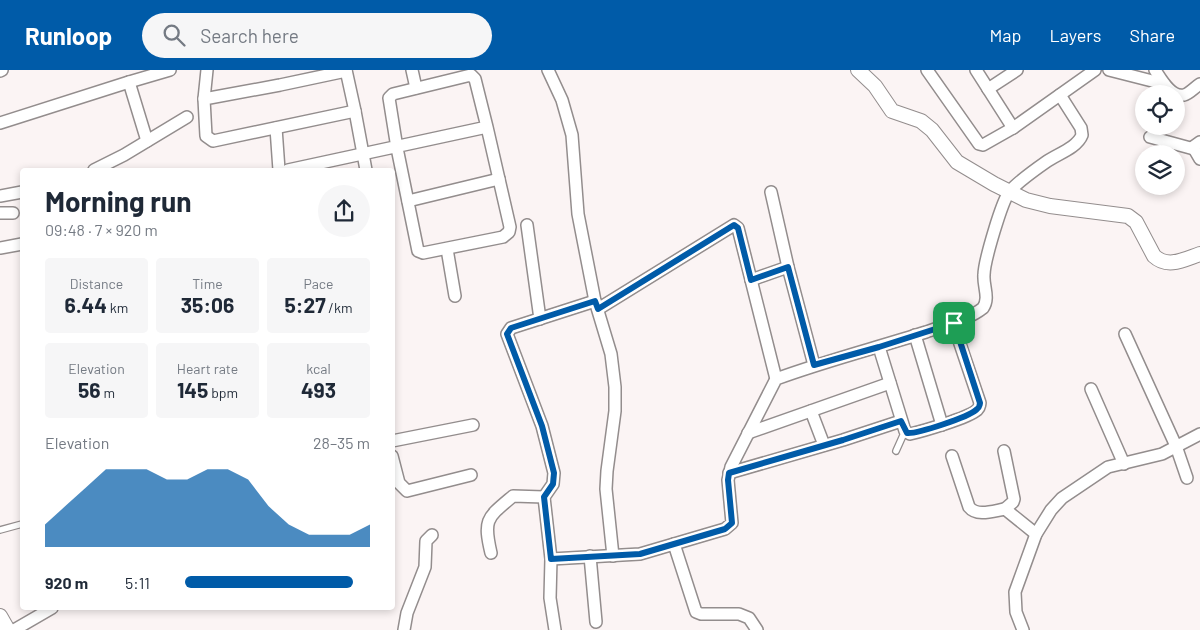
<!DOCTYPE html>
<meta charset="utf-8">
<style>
:root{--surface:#fff;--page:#f6f6f7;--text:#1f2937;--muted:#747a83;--accent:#005ba8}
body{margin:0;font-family:Barlow,sans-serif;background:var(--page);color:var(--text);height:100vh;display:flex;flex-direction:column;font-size:19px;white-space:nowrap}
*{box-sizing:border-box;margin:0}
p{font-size:16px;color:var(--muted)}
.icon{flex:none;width:28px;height:28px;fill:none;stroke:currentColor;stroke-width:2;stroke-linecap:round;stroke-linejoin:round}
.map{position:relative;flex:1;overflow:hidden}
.panel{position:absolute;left:20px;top:98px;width:375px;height:442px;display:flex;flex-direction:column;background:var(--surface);border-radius:5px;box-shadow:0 2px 8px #0003}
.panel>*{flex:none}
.buttons{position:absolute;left:1135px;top:15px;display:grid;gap:10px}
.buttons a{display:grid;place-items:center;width:50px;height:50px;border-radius:50%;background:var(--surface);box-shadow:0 2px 8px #0003;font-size:25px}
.pin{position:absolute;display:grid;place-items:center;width:42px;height:42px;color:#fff;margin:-21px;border-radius:10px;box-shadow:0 2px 8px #0006}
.round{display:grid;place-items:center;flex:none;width:52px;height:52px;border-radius:26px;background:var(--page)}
.head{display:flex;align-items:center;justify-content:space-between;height:85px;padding:0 25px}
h1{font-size:28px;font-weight:700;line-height:38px}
.stats{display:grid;grid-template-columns:repeat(3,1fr);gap:8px;height:85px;padding:5px 25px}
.stats div{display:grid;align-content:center;border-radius:5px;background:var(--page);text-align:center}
.stats b{font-size:21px;font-weight:700}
.stats small{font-size:14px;font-weight:400}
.stats p{font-size:14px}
.chart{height:140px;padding:10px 25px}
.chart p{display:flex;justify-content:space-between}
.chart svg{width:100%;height:90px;margin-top:5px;fill:var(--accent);opacity:.7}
ul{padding:0 25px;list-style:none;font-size:16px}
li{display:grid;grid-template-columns:80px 60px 1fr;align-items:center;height:38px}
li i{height:12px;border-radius:6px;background:var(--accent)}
header{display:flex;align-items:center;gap:30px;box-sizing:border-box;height:70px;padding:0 25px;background:var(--accent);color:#fff}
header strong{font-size:24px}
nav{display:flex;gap:28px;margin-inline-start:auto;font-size:18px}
.search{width:350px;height:45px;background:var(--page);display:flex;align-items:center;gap:12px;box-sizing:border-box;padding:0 18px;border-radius:28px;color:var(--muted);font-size:19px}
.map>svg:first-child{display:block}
</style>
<header>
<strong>Runloop</strong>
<div class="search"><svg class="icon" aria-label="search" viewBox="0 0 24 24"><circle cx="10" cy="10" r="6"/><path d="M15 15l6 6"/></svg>Search here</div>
<nav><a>Map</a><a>Layers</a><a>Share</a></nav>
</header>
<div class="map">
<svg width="1200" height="560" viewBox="0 0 1200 560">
<rect width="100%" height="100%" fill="#fbf4f4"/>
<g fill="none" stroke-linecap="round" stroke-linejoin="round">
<defs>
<g id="service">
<path d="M896,381L905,361"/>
<path d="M0,460L22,454"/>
</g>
<g id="minor">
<path d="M346,0L355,41L366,100"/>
<path d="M412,0L416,18"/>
<path d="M548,0L562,30L572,65L578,144L595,231L611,284L615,317V341L607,401L606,419L613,486"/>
<path d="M927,0L979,74L983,75L1013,58L1095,0"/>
<path d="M976,0L1013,58"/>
<path d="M1109,0L1164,14"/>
<path d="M1155,0C1161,9 1171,28 1184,25C1189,24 1195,17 1200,14"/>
<path d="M0,1L2,0"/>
<path d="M346,1L280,15L204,29L206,66L213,71L355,41"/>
<path d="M129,12L147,71"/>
<path d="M988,19L1017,0"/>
<path d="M204,29L207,0"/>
<path d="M0,53L129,12L170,0"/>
<path d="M276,58L279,100"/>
<path d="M1150,67L1194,79"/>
<path d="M1200,72L1193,77L1200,89"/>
<path d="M94,100L124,85L187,47"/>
<path d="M288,100L487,57L510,157L509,162L503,167L423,183L418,181L397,78L389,28L393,24L471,5L475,9L487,57"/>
<path d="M771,122L788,197L814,295"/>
<path d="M0,126L22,122"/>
<path d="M408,131L499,109"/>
<path d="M0,143H13"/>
<path d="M527,155L540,249"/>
<path d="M0,178L22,174"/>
<path d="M447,179L455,226"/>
<path d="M751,210L788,197"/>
<path d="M598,239L734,155L738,158L776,309"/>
<path d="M1125,264L1176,376L1187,408"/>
<path d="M915,265L942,355"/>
<path d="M879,277L905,361L910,364C923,361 968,348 977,340C980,337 979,337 980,333L953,253"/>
<path d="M1091,319L1124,394"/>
<path d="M811,341L824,375"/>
<path d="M748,363L890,313"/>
<path d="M392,371L473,355"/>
<path d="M1004,381L1014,429L1013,432L1005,439"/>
<path d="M392,386L399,413L407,421L471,405"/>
<path d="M952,386L969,437C977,447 993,441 1005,439L1036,464"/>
<path d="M729,403L843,370L901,351"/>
<path d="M674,474L696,542L701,544H739L749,548L757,560"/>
<path d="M491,483C483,449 487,448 513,426L544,427"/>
<path d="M590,486L596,552"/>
<path d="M551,489L640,484L725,459L732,453L728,410L731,397L776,309C825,291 876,278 926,262C945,255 968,250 983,238C990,228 983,216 984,205C984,192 1002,130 1010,121C1017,113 1036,99 1046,92C1057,84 1077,78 1082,65L1081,58L1060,25"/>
<path d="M14,560L52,538"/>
<path d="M404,560L407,543L425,497L426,471L432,465"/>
<path d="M555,560L550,528L551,489L544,427L553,414L554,403L542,356L507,264L511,258L595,231"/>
<path d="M1023,560L1016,542L1015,522L1036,464L1051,440L1062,428L1108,397L1162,384L1200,364"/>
</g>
<g id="tertiary">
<path d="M858,0L875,16L892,41L921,51L932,60L957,92L994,114L1026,130L1050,136L1128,146L1136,152L1154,186C1168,199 1185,189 1200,184"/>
<path d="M0,546L8,560"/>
</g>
</defs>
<use href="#service" stroke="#938d8d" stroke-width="8"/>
<use href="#minor" stroke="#938d8d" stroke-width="14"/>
<use href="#tertiary" stroke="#938d8d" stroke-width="16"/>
<use href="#service" stroke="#fff" stroke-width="5.5"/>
<use href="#minor" stroke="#fff" stroke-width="11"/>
<use href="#tertiary" stroke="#fff" stroke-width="14"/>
</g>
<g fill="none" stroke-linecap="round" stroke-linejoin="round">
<defs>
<path id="route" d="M734,155L738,158L751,210L788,197L814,295L879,277L954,253L980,333C979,337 980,337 976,340C968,347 918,364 907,363L901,351L843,370L729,403L728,410L732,453L725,459L640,484L551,489L544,427L553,414L554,403L542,356L507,264L511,258L595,231L598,239Z"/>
</defs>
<use href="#route" stroke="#fff" stroke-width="10"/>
<use href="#route" stroke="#005ba8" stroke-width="6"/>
</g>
</svg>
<div class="buttons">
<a><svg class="icon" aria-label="locate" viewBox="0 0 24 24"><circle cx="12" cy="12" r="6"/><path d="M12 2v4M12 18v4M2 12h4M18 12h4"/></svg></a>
<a><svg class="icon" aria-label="layers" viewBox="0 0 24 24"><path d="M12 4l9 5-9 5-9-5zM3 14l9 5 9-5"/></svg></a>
</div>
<div class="pin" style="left:954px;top:253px;background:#1e9e55"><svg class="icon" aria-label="arrive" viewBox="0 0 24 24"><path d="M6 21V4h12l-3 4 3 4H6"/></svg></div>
<section class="panel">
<div class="head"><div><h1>Morning run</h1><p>09:48 · 7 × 920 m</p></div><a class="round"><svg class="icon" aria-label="share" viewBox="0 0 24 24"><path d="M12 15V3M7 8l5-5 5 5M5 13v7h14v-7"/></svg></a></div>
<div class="stats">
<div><p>Distance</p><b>6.44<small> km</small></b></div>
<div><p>Time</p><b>35:06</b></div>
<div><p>Pace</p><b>5:27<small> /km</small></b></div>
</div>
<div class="stats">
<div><p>Elevation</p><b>56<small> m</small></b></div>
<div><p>Heart rate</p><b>145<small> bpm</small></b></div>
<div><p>kcal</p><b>493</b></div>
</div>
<div class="chart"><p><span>Elevation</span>28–35 m</p>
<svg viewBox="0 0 160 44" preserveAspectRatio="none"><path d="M0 44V33L10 24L20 15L30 6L40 6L50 6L60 11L70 11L80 6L90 6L100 11L110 24L120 33L130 38L140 38L150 38L160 33V44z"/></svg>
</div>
<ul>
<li><b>920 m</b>5:11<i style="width:91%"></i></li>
</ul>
</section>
</div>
